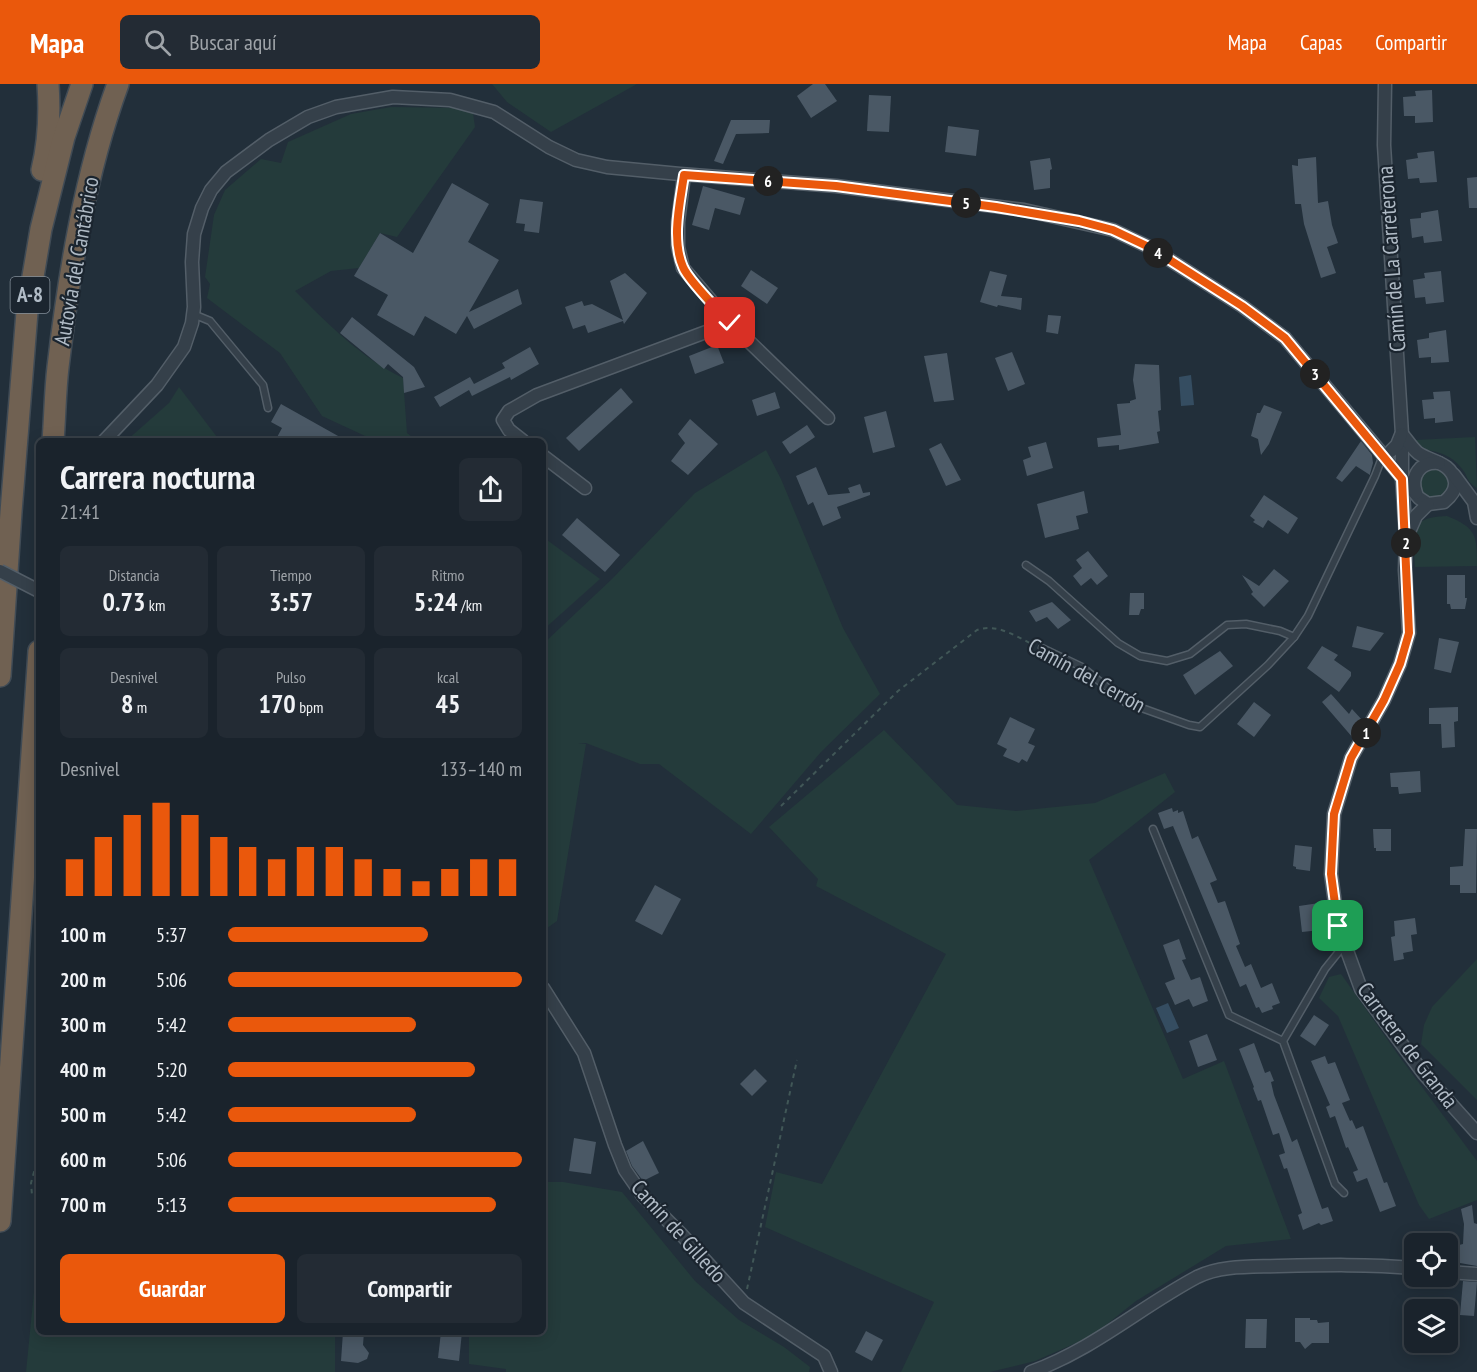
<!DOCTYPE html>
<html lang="es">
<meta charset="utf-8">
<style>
:root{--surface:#1a232c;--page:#232b34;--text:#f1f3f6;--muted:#9fa4a9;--line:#384048;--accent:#ea580c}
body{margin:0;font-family:"PT Sans Narrow",sans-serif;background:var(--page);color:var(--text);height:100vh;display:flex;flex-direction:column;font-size:22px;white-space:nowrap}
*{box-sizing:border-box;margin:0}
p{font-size:20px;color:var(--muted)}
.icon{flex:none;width:33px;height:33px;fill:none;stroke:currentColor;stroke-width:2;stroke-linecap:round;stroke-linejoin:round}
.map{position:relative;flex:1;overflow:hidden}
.side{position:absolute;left:36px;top:354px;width:510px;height:897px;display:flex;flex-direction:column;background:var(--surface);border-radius:9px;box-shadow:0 3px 15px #0003,0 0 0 2px var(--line)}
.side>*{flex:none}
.controls{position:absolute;left:1404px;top:1149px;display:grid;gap:12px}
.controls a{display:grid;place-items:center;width:54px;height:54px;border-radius:9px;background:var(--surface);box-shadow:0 3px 15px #0003,0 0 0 2px var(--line);font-size:30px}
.pin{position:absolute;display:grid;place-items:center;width:51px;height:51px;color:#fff;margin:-26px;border-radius:12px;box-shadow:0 3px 9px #0006}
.km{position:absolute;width:30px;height:30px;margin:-15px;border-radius:50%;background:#222;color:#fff;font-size:16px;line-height:30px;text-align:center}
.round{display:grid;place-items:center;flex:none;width:63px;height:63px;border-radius:9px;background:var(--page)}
.headline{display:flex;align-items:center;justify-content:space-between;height:102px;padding:0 24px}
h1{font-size:33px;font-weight:700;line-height:45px}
.metrics{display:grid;grid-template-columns:repeat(3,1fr);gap:9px;height:102px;padding:6px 24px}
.metrics div{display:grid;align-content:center;border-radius:9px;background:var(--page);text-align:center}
.metrics b{font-size:26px;font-weight:700}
.metrics small{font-size:16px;font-weight:400}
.metrics p{font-size:16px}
.chart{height:168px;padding:12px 24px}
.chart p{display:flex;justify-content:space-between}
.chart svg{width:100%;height:108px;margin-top:6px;stroke:var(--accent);stroke-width:6}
.primary-button{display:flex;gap:12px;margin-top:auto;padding:12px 24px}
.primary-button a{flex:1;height:69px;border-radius:9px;background:var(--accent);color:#fff;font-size:24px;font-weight:700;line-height:69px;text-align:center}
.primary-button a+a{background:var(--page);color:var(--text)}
ul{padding:0 24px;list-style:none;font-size:20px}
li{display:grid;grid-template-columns:96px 72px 1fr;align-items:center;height:45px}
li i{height:15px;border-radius:8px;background:var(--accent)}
header{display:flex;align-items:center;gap:36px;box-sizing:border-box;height:84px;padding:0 30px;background:var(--accent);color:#fff}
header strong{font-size:28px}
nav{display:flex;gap:33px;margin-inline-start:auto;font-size:21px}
.search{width:420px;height:54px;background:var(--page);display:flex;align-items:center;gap:15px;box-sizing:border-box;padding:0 21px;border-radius:9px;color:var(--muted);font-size:22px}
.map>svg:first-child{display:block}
</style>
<header>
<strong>Mapa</strong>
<div class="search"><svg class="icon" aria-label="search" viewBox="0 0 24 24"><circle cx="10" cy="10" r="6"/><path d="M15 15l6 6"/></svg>Buscar aquí</div>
<nav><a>Mapa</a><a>Capas</a><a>Compartir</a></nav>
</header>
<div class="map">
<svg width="1477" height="1288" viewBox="0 0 1477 1288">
<rect width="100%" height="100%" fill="#222f3a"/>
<g fill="#243b3b">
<path d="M492,0H637L551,48L507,18Z"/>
<path d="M391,23L459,24L473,29L475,43L397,153L380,149L359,184L331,187L295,207C327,239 361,274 403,294L407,349L417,357H376L322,332L280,269L207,214L210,200L205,193L214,131L225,106L261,75L281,79L288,58L351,30Z"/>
<path d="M179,303L220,357H126L169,319Z"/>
<path d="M1475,353L1477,404C1470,400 1468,396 1465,389C1454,371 1438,367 1419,365L1415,356Z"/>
<path d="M766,366L781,395L843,544L880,610L821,668L751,750L659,680H640L586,659L578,660H586L557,837L543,847V560L612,495L695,409Z"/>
<circle cx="1434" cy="399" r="15"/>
<path d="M1447,432C1477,444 1477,452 1477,482L1415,483C1414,451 1406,433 1447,432Z"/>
<path d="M543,453L600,495L543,546Z"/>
<path d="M884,646L957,721L1016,727L1095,719L1165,689L1175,708L1089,776L1183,995L1224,977L1291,1155L1226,1162L1136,1217L1092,1252L1035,1277L990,1288H901L934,1218L765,1143L776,1088L822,1100L946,870L816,802L818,795L769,743Z"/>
<path d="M1477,875V1016L1421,960L1424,941L1432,923Z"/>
<path d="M1341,890L1399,972L1477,1077V1116L1429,1135L1419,1121L1338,932L1319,914L1329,893Z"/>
<path d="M543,1098H563L622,1108L695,1197L739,1236L784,1263L810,1283L809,1288H506V1285L469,1280V1248H543Z"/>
<path d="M39,1157V1248H335V1288H26Z"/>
</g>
<g fill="#354d61">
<path d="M1191,291L1194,321L1181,322L1179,293Z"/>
<path d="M1168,919L1179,944L1167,949L1156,924Z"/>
</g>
<g fill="#4a5865">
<path d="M813,0H825L837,17L811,34L797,12Z"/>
<path d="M1432,6L1433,38L1415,39V32H1404L1403,13L1416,12L1415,7Z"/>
<path d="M869,11L891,12L889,48L867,47Z"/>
<path d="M731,36H770L769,49L736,50L723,80L714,77Z"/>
<path d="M948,42L979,46L976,72L945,68Z"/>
<path d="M1434,67L1437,98L1420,99L1419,94L1408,95L1406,76L1418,74L1417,69Z"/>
<path d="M1316,73L1318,119L1328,117L1332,141L1338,159L1327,163L1336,189L1321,194L1304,140L1301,120H1295L1292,81L1298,82V75Z"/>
<path d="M1050,74L1052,85L1050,86V104L1034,106L1030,77Z"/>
<path d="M1477,93V124H1469L1467,94Z"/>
<path d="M452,99L489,120L468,158L499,176L469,228L518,205L522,220L474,245L467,232L456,250L425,232L414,252L377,231L388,211L354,192L380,149L413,169Z"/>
<path d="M703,102L745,114L740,131L715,124L709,146L692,141Z"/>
<path d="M520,115L543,118L539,149L524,147L525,140L516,139Z"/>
<path d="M1438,126L1442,157L1424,159L1423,152L1412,154L1410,135L1421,134V129Z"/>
<path d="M751,186L778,204L767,220L741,202Z"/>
<path d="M990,187L1007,191L1001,212L1022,214L1021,226L998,221L997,223L980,218Z"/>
<path d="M1441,187L1444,218L1426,220L1425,213L1415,214L1413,196L1425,194L1424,189Z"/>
<path d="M625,189L647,209L624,240L623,237L588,249L585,241L573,245L565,223L582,217L584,222L592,220L623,236L610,197Z"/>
<path d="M1048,231L1061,232L1058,250L1046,248Z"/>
<path d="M352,233L414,283L425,303L404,309L403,293L388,280L384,285L340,249Z"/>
<path d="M1446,246L1449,278L1431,279V273L1419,274L1417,256L1429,254V249Z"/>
<path d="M717,261L724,279L695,290L689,272Z"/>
<path d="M530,263L539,280L511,296L510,293L472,312L469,306L440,323L434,313L470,293L474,300L505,284L502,279Z"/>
<path d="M1012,268L1025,300L1008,307L995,274Z"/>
<path d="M947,269L954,316L934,318L924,272Z"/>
<path d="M1135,280L1159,281L1161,326L1158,327L1160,347L1157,348L1159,359L1119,366V361L1098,363L1097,354L1121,351L1117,320L1130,319V317L1136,315L1133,296Z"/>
<path d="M621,304L633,318L579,367L566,354Z"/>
<path d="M1450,307L1453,337L1435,339V334L1424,335L1422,316L1434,315L1433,308Z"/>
<path d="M775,308L780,324L757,332L752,316Z"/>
<path d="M281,320L347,357H275L282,344L271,338Z"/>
<path d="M1264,321L1282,328L1269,360L1261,371L1258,355L1251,352L1257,329H1260Z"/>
<path d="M886,327L895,363L873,369L864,333Z"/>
<path d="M690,335L718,360L688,391L671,377L685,359L678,350Z"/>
<path d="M807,341L815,353L790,370L782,358Z"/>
<path d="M1361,357L1372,371L1373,379L1370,390V391L1356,382L1342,398L1336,394Z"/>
<path d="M1046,358L1053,384L1027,392L1023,376L1031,373L1028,363Z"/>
<path d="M941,359L961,396L946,402L929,365Z"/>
<path d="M816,383L828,411L850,409L848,404L860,400L863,409L870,408V411L837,423L841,434L823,442L813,418L808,421L796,392Z"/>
<path d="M1084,407L1088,429L1076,432L1079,445L1045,454L1037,420Z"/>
<path d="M1264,411L1298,434L1288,450L1268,436L1263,444L1253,438L1255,436L1250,432Z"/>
<path d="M577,434L620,471L605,488L562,451Z"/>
<path d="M1088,467L1108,492L1097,501L1091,494L1081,502L1073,492L1082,484L1076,476Z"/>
<path d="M1274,485L1289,497L1264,523L1251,510L1253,508L1242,491L1259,502Z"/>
<path d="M1447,491H1465V514H1467L1465,525H1451L1450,520H1447Z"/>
<path d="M1130,509H1144V525H1141L1139,531H1129Z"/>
<path d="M1052,518L1071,536L1058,545L1047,533L1036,538L1029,527Z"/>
<path d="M1357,542L1384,549L1370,567L1352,563Z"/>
<path d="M1439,554L1459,558L1451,589L1434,585Z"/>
<path d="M1322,562L1338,571L1334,576L1351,588V592L1339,608L1307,584Z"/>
<path d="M1220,567L1233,582L1195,611L1183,591Z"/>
<path d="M1331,610L1349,630L1352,625L1363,637L1353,654L1322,618Z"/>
<path d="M1254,618L1271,631L1254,653L1237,640Z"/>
<path d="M1458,623V637L1454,638L1455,663L1442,664L1441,640H1429V624Z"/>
<path d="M1010,633L1035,645L1028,659L1035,662L1027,678L1022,675L1019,679L1003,672L1007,665L997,660Z"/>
<path d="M1420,687L1421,708L1399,710L1398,703H1391L1390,689Z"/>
<path d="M1172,724L1173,728L1178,726V729L1183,727L1192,755L1198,752L1217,796L1210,799L1218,819L1225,817L1240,860L1236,862L1245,883L1251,880L1261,904L1272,899L1280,919L1272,922L1273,925L1262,929L1259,923L1256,924L1246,900L1240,903L1173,742L1164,745L1158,729Z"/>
<path d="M1373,745H1391V767H1376V764H1374Z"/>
<path d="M1465,745H1477L1476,809H1460V801H1450V783L1463,782Z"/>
<path d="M1295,761L1312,763L1310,787L1296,785V783L1293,782Z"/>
<path d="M655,801L681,815L662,851L635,837Z"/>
<path d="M1326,818L1330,845L1302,848L1299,822Z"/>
<path d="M1415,834L1417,850L1411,851L1413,867L1403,869L1404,875L1394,877L1391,853L1395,852L1394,837Z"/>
<path d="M1179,855L1186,875L1182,876L1191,896L1200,893L1208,917L1193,923L1189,915L1175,921L1165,899L1175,895L1163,861Z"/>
<path d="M1314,931L1329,941L1315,962L1300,952Z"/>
<path d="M1207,950L1217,976L1198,983L1189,957Z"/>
<path d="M1254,959L1265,989L1270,987L1274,997L1271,998L1274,1011L1292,1058L1297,1055L1322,1125L1328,1123L1333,1137L1321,1141L1319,1139L1303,1146L1298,1131L1302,1129L1287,1084L1284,1085L1279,1071L1285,1069L1279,1049L1273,1051L1261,1016L1258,1017L1253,1004L1254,1003L1239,965Z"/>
<path d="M1325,972L1328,980L1335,978L1350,1016L1342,1019L1350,1037L1352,1036L1356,1045L1363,1042L1384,1099L1387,1098L1396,1122L1380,1128L1367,1094L1357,1098L1353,1088L1358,1086L1348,1063L1346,1064L1335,1032L1330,1034L1326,1023L1330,1021L1311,977Z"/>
<path d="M755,985L767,997L752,1012L740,1000Z"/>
<path d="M574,1054L596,1058L591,1090L569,1087Z"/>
<path d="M643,1057L659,1089L643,1097L632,1082L626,1067Z"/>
<path d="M1472,1121L1474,1139L1477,1140V1182L1460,1179L1459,1161L1463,1160L1464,1140L1461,1125Z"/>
<path d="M1463,1197L1477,1198L1474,1232L1460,1231Z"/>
<path d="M1295,1234H1310V1236H1317L1318,1239L1329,1238V1259H1312L1305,1265L1300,1258H1295Z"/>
<path d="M1246,1235H1267L1266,1264H1245Z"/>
<path d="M866,1247L883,1256L872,1277L855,1268Z"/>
<path d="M343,1248H364L363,1261L369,1269L367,1275L358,1279L341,1277Z"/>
<path d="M441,1248H462L459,1277L438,1274Z"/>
</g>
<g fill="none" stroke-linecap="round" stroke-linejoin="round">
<defs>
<g id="lane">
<path d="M193,230L210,237L263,301L268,324"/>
<path d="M1026,481L1049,497L1118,559L1140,572L1167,577L1190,570L1227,541L1246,540L1280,547L1294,553"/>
<path d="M1042,564L1082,583L1125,618L1189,641L1200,643L1268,581L1294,553L1308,532L1375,392L1383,371"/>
<path d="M1153,745L1229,931L1283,957L1335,1100L1344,1109"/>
<path d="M1283,957L1325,885L1345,860"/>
</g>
<g id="street">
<path d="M1385,0L1384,61L1402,350V395L1406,454L1405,486L1409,549L1400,580L1384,616L1351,674L1334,730L1331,790L1338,842L1361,905L1424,990L1477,1049"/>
<path d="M684,91L678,138V163L683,184L730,239L828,334"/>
<path d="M104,357L157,301L184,263L192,239L194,223L192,178L194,150L202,124L211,106L226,88L269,56L308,33L336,23L393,13L450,16L494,28L549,63L576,76L607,83L680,90L836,102L1024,126L1113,146L1151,164L1242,222L1285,254L1419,414L1428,420L1444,418C1450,413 1456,407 1455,398C1452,378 1431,378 1418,369C1412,364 1407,356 1402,350"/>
<path d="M523,357L509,346L503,336L509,327L537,311L730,239"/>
<path d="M1391,367L1397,361L1401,351"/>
<path d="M543,372L585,404"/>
<path d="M1454,391L1474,418L1477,434"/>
<path d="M1416,409C1410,392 1420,377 1439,379"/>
<path d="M1408,450L1416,432L1428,420"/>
<path d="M543,904L584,969L615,1061L625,1086L643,1112L681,1150L744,1219L824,1272L831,1288"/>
<path d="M1448,1188L1477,1190"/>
<path d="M1031,1288C1094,1265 1139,1224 1197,1193C1221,1181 1252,1183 1278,1182C1324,1181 1369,1180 1414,1184"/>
</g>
<g id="highway">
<path d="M42,86C49,57 50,29 48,0"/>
<path d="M53,357C55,333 55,308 58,283C69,189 85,90 118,0"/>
<path d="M0,592L11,428L27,228L41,145L64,53L82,0"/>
<path d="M0,1137L39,567"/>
</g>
</defs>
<use href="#lane" stroke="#535e68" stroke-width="9"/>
<use href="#street" stroke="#535e68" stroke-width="15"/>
<use href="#highway" stroke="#404b55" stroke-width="24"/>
<g stroke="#415757" stroke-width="2" stroke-dasharray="4.5 4.5" stroke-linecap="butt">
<path d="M781,722L898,607L977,546C997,539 1015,552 1034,561"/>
<path d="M39,1070L31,1099L32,1111L39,1115"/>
<path d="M747,1205L797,976"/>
</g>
<use href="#lane" stroke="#35404a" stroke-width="6"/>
<use href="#street" stroke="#35404a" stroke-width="12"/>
<use href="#highway" stroke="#706152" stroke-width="21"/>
<defs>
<path id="street-bridge" d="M0,487L39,507"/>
</defs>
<use href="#street-bridge" stroke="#535e68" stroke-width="15" stroke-linecap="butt"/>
<use href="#street-bridge" stroke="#35404a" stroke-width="12"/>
</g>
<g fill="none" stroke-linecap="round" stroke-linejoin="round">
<defs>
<path id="route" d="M730,239C719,227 688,196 683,183C671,155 680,119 684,91L836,102L996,123L1079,137L1113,146L1151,164L1242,222L1285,254L1402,395L1409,549L1400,580L1384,616L1351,674L1334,730L1331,790L1338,842"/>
</defs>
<use href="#route" stroke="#fff" stroke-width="12"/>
<use href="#route" stroke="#ea580c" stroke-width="8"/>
</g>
<g text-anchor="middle" stroke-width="4.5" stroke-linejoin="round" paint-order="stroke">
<rect fill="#1b252f" stroke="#838e99" stroke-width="1.5" x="10.5" y="193" width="39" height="36" rx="4.5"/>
<g font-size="21" font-weight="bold" fill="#b0bbc6">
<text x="30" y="218">A-8</text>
</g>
<g font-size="22" fill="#b0bbc6" stroke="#1b252f">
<text transform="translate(1391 175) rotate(-94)" y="8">Camín de La Carreterona</text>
<text transform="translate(76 177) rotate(-80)" y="8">Autovía del Cantábrico</text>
<text transform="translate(1087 591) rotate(29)" y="8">Camín del Cerrón</text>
<text transform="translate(1408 961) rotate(53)" y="8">Carretera de Granda</text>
<text transform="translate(679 1147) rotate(48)" y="8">Camín de Gilledo</text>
</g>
</g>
</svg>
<div class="controls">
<a><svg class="icon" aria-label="locate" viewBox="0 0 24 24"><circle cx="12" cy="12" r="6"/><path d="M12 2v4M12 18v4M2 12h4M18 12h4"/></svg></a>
<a><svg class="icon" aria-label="layers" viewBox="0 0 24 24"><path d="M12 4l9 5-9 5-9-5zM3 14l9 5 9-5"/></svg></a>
</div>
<div class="pin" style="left:1338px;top:842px;background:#1e9e55"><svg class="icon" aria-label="arrive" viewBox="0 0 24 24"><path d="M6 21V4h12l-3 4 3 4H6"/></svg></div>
<div class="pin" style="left:730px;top:239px;background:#d93025"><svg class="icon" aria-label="check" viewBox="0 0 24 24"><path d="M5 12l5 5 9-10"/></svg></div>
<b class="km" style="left:1366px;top:649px">1</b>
<b class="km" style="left:1406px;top:459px">2</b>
<b class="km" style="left:1315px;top:290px">3</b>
<b class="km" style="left:1158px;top:169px">4</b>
<b class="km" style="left:966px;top:119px">5</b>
<b class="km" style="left:768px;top:97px">6</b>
<section class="side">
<div class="headline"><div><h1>Carrera nocturna</h1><p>21:41</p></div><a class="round"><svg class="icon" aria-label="share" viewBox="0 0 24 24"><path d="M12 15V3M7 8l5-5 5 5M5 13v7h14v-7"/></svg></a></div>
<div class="metrics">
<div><p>Distancia</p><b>0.73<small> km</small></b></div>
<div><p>Tiempo</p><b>3:57</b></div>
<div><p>Ritmo</p><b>5:24<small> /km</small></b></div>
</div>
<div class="metrics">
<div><p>Desnivel</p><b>8<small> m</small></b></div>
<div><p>Pulso</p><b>170<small> bpm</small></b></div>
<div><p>kcal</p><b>45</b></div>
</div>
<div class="chart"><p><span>Desnivel</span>133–140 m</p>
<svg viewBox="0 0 160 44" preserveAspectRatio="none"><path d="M5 44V29M15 44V20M25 44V11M35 44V6M45 44V11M55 44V20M65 44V24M75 44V29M85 44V24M95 44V24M105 44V29M115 44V33M125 44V38M135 44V33M145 44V29M155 44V29"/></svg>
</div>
<ul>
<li><b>100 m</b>5:37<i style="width:68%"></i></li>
<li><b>200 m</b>5:06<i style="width:100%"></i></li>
<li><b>300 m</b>5:42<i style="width:64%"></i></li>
<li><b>400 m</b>5:20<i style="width:84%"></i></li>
<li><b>500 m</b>5:42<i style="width:64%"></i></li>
<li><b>600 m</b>5:06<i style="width:100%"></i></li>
<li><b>700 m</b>5:13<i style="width:91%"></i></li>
</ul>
<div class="primary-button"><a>Guardar</a><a>Compartir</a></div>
</section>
</div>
